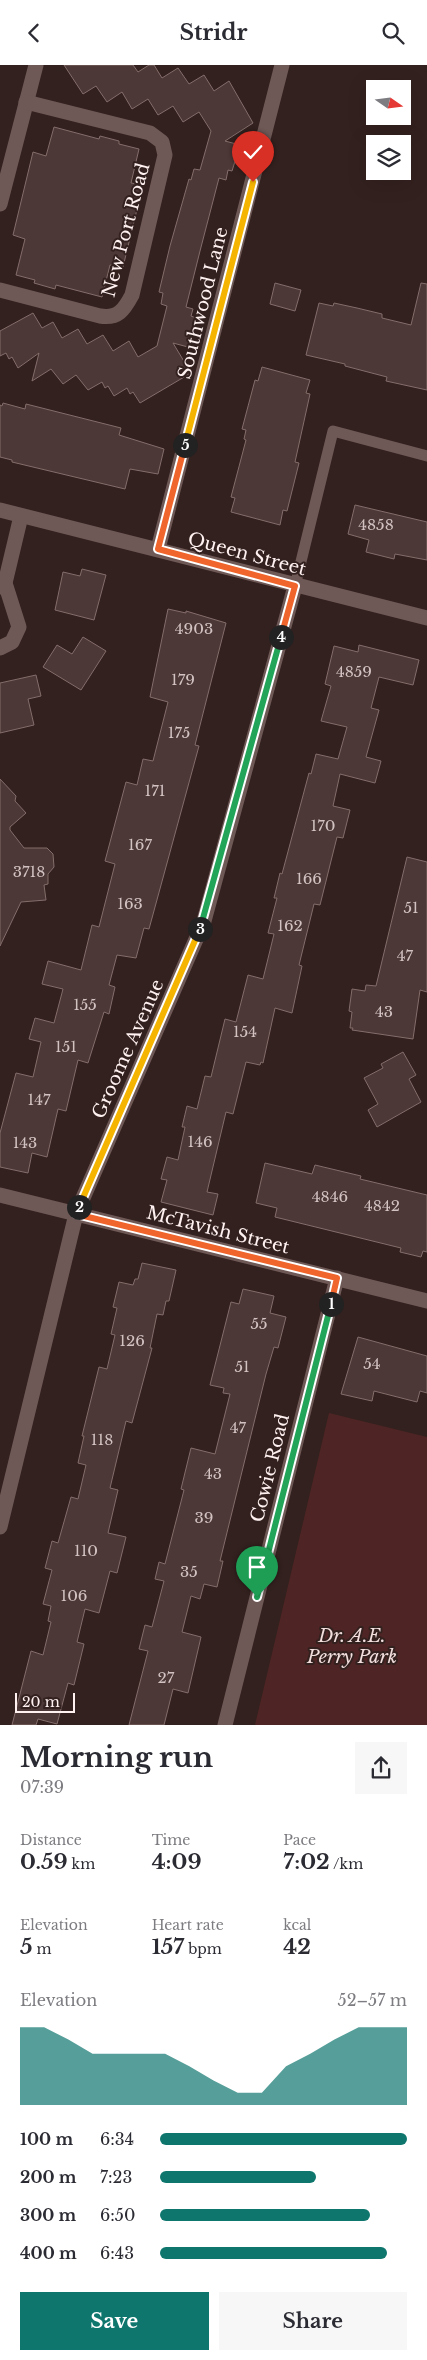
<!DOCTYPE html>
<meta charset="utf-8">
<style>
:root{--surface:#fff;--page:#f7f7f7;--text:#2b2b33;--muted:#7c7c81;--accent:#0f766e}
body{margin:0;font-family:"Libre Baskerville",serif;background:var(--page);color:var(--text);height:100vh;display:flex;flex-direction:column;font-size:19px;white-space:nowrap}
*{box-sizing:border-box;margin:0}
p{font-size:16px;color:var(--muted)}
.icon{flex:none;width:28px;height:28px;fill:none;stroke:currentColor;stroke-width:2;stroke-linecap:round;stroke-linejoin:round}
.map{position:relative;height:1660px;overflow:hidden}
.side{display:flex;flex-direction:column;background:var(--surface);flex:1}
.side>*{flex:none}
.needle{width:32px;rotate:104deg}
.controls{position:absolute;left:366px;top:15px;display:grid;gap:10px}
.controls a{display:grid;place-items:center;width:45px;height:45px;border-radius:0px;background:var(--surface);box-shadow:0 5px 20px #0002;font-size:25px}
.scale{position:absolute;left:15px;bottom:12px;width:60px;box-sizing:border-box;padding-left:5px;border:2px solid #fef1f0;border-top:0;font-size:14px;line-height:18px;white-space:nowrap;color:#fef1f0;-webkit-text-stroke:4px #33211f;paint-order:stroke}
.pin{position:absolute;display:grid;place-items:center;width:42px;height:42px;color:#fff;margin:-51px -21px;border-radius:50% 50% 50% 0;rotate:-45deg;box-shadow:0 0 5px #0007}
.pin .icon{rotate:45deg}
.km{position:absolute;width:25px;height:25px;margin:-12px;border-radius:50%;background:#222;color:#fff;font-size:14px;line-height:25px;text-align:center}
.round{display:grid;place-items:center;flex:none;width:52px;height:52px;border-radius:0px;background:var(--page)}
.summary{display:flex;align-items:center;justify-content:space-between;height:85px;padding:0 20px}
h1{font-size:28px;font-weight:800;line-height:38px}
.figures{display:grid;grid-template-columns:repeat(3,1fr);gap:8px;height:85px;padding:5px 20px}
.figures div{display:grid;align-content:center}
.figures b{font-size:21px;font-weight:800}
.figures small{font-size:14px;font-weight:400}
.figures p{font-size:14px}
.chart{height:140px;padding:10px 20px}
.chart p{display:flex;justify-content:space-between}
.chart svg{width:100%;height:90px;margin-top:5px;fill:var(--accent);opacity:.7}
.cta{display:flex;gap:10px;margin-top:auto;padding:10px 20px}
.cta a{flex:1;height:58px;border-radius:0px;background:var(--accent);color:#fff;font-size:20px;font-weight:800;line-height:58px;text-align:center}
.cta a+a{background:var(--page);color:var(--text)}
ul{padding:0 20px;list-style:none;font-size:16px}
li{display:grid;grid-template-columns:80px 60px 1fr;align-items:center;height:38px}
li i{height:12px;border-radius:6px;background:var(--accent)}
header{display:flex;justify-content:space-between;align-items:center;height:65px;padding:0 20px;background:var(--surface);font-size:22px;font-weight:800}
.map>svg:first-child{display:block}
</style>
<header><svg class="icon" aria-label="back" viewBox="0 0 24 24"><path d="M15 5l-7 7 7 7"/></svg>Stridr<svg class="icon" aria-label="search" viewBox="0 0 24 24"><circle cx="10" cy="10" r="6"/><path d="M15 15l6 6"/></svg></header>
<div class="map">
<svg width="427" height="1660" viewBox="0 0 427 1660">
<rect width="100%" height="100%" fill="#33211f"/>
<path fill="#4e2524" d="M329,1348L427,1372V1660H255Z"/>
<g fill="#4c3837" stroke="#846d6b">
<path d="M64,0H133L138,7L149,0H154L162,13L178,3L189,19L204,10L214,26L229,16L253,58L225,76L240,80L232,106L228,105L226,115L219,113L200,186L186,242L193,244L191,251L196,253L188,282L173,278L191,308L140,338L133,327L130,329L127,323L114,331L108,321L105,323L102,317L88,325L76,310L63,319L51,304L32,316L39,288L18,303L12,292L9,294L6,288L0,291V266L33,248L42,263L53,257L62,273L78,264L87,279L103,270L113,286L129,276L138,292L157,281L167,241L161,239L163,228L159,227L170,181L189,114L191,115L194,104L200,105L211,66L199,47L183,57L173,41L158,50L148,34L132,44L122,27L107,37L96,21L83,29Z"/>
<path d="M54,62L99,74L100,71L119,76V79L139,84L131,118L143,120L130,173L123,202L110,200L102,232L56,220L55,224L34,218L35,215L16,210L25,174L13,170L33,87L46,91Z"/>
<path d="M275,218L301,225L295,246L270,239Z"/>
<path d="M421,218L427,219V325L386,316L387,312L345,301V299L306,290L319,238L333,241L334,238L357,243L382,249V253L411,260Z"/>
<path d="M262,302L310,315L306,328L310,329L295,397L299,398L287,446L283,445L280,460L231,447L235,433L231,432L246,375L244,374L246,365L242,364L255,315L258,316Z"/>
<path d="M3,338L25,344L26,339L121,363L119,370L164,384L158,409L130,404L125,424L12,397V395L0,392V340L2,341Z"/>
<path d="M355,440L427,457V495L395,489L394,494L366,487L369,475L348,469Z"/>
<path d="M82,504L106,510L94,555L55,545L63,507L80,511Z"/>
<path d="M168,544L186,548V546L226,558L195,680L199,681L149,864L144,863L136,893L117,890L109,920L115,922L109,949L104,947L88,998L78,995L66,1046L58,1044L47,1092L32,1088L28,1108L0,1102V1068L16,1008L33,1012L41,977L29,974L35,953L54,958L63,924L42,919L48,896L81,905L92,860L99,862L115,799L105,796L126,717L137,720L143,694L153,696L168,637L150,632Z"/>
<path d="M83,572L106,586L81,625L43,602L57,580L72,589Z"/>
<path d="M359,580L419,595L413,620L379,612L371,643L379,645L366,692L381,696L375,718L340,709L333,741L350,745L343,773L337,772L320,840L314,839L299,900L302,901L292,948L275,943L263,998L261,997L260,1000L246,997L233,1049L226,1047L207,1127L218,1129L213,1150L161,1137L167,1115L161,1114L167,1092L178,1095L185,1062H182L187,1041L197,1044L205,1011L211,1012L225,954L236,957L248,910L263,914L274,869L268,868L277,833H274L280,808L282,809L309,708L311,709L316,689L338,694L347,662L321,656L331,621L325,619L334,581L358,587Z"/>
<path d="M36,610L41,631L28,634L34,660L0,668V618Z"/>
<path d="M0,714L16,731L15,736L26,748L10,762V765L24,783H47L53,789L54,802L48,809V819L44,820L46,835L21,837L0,881Z"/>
<path d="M407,792L427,797V927L420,925L413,974L352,965L353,963H350L352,947L349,946L352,924L365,926L366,920L376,921Z"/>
<path d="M403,987L416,1010L409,1014L421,1037L377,1062L368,1045L378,1039L364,1013L383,1003L381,999Z"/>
<path d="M265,1098L312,1109L315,1100L361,1111L360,1114L427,1130V1187L423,1186L421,1192L400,1187L401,1183L275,1152L277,1143L256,1138Z"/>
<path d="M142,1198L176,1205L169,1236H166L163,1250L157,1249L150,1283H152L132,1358L126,1356L110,1423L118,1425L108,1468L126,1472L117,1508L110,1506L99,1548L85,1544L77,1577L84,1579L74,1620L68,1618L57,1659L38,1654L36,1660H12L31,1586L43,1590L51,1557L48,1556L51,1541L43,1539L52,1505L45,1503L52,1476L58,1478L71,1432L78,1434L86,1400L78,1398L84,1371H82L99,1302L107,1304L115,1270L111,1269L117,1243L113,1242L119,1217L133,1220L135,1214H138Z"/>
<path d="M243,1224L274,1231L270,1248L286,1252L278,1283L274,1282L266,1309L220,1496H223L217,1522L204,1519L200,1534L191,1531L182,1567L201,1572L188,1628L173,1624L164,1660H129L148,1586L139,1584L145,1560L152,1562L164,1516L155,1514L159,1497L165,1499L184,1425L181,1424L191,1383L215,1389L230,1329L223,1328L224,1323L210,1320L231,1237L239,1239Z"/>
<path d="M358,1272L427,1291V1328L420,1326L417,1337L374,1326L372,1336L341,1329Z"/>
</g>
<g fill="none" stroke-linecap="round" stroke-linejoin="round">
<path stroke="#6f5957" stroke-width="11" d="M295,521L333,366L427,391"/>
<g stroke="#6f5957" stroke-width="15">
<path d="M0,139L36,0"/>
<path d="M0,225L100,251C118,254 124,245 132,230L165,90L162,77L150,68L26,37"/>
<path d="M158,484L282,0"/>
<path d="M0,522L5,518L21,451"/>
<path d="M0,583L12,577L19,562L5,518"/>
<path d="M0,1130L427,1236"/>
<path d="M225,1660L337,1213"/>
</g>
<g stroke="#6f5957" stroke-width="15">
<path d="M0,445L427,553"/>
<path d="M0,1462L76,1149L204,856L295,521"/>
</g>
</g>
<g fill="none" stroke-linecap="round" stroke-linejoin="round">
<defs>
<path id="split-1" d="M257,1532L331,1239"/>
<path id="split-2" d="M79,1142L76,1149L337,1213L331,1239"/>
<path id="split-3" d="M79,1142L200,864"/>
<path id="split-4" d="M200,864L281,572"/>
<path id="split-5" d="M185,380L158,484L295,521L281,572"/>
<path id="split-6" d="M185,380L253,117"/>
</defs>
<use href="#split-1" stroke="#fff" stroke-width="10"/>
<use href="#split-2" stroke="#fff" stroke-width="10"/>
<use href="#split-3" stroke="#fff" stroke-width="10"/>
<use href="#split-4" stroke="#fff" stroke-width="10"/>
<use href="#split-5" stroke="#fff" stroke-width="10"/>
<use href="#split-6" stroke="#fff" stroke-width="10"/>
<use href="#split-1" stroke="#22a559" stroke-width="6"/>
<use href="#split-2" stroke="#f0652b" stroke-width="6"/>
<use href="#split-3" stroke="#f5b400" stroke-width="6"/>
<use href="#split-4" stroke="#22a559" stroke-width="6"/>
<use href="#split-5" stroke="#f0652b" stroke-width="6"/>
<use href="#split-6" stroke="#f5b400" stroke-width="6"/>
</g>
<g text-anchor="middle" stroke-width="4" stroke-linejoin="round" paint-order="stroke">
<g font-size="15" fill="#d2c3c2">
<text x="376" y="465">4858</text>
<text x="194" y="569">4903</text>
<text x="354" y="612">4859</text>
<text x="183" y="620">179</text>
<text x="179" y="673">175</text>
<text x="155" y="731">171</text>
<text x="323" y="766">170</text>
<text x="140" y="785">167</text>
<text x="29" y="812">3718</text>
<text x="309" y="819">166</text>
<text x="130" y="844">163</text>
<text x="411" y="848">51</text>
<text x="290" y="866">162</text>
<text x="405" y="896">47</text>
<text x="85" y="945">155</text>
<text x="384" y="952">43</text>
<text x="245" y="972">154</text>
<text x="66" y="987">151</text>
<text x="39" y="1040">147</text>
<text x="200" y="1082">146</text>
<text x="25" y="1083">143</text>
<text x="330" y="1137">4846</text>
<text x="382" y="1146">4842</text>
<text x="259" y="1264">55</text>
<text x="132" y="1281">126</text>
<text x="372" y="1304">54</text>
<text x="242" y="1307">51</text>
<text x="238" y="1368">47</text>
<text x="102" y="1380">118</text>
<text x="213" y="1414">43</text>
<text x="204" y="1458">39</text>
<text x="86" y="1491">110</text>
<text x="189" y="1512">35</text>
<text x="74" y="1536">106</text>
<text x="166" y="1618">27</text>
</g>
<g font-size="18" fill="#fef1f0" stroke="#33211f">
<text transform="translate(126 165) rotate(-75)" y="6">New Port Road</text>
<text transform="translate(203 238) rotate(-76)" y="6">Southwood Lane</text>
<text transform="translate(247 489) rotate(15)" y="6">Queen Street</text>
<text transform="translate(128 984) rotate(-66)" y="6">Groome Avenue</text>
<text transform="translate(218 1165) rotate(14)" y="6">McTavish Street</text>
<text transform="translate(270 1403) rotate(-76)" y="6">Cowie Road</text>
</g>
<g font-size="18" font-style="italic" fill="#f2dfde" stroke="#33211f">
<text x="352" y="1577">Dr. A.E.<tspan x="352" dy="21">Perry Park</tspan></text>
</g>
</g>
</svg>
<div class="controls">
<a><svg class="needle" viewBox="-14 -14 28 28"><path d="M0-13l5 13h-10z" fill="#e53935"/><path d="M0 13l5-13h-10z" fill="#7c7c81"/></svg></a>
<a><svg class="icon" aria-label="layers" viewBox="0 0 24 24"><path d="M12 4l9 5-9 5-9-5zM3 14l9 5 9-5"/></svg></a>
</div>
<div class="scale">20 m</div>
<div class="pin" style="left:257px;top:1532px;background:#1e9e55"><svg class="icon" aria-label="arrive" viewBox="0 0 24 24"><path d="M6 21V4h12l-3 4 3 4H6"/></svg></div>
<div class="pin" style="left:253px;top:117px;background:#d93025"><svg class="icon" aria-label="check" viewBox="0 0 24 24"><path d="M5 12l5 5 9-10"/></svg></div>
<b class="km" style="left:331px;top:1239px">1</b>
<b class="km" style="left:79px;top:1142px">2</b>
<b class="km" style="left:200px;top:864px">3</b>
<b class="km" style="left:281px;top:572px">4</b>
<b class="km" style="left:185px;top:380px">5</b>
</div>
<section class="side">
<div class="summary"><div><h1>Morning run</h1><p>07:39</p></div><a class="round"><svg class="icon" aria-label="share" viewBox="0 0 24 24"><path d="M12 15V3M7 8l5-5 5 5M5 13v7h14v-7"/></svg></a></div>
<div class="figures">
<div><p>Distance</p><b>0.59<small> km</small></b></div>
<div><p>Time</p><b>4:09</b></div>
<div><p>Pace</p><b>7:02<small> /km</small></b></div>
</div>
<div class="figures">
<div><p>Elevation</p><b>5<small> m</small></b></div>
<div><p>Heart rate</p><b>157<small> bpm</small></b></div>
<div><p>kcal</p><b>42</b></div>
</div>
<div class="chart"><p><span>Elevation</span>52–57 m</p>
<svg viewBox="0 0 160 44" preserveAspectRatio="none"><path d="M0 44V6L10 6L20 12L30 19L40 19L50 19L60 19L70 25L80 32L90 38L100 38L110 25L120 19L130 12L140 6L150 6L160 6V44z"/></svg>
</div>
<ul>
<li><b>100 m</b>6:34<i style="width:100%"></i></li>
<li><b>200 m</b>7:23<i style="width:63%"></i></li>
<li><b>300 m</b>6:50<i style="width:85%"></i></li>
<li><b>400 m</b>6:43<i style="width:92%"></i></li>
</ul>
<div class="cta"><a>Save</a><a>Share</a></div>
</section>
